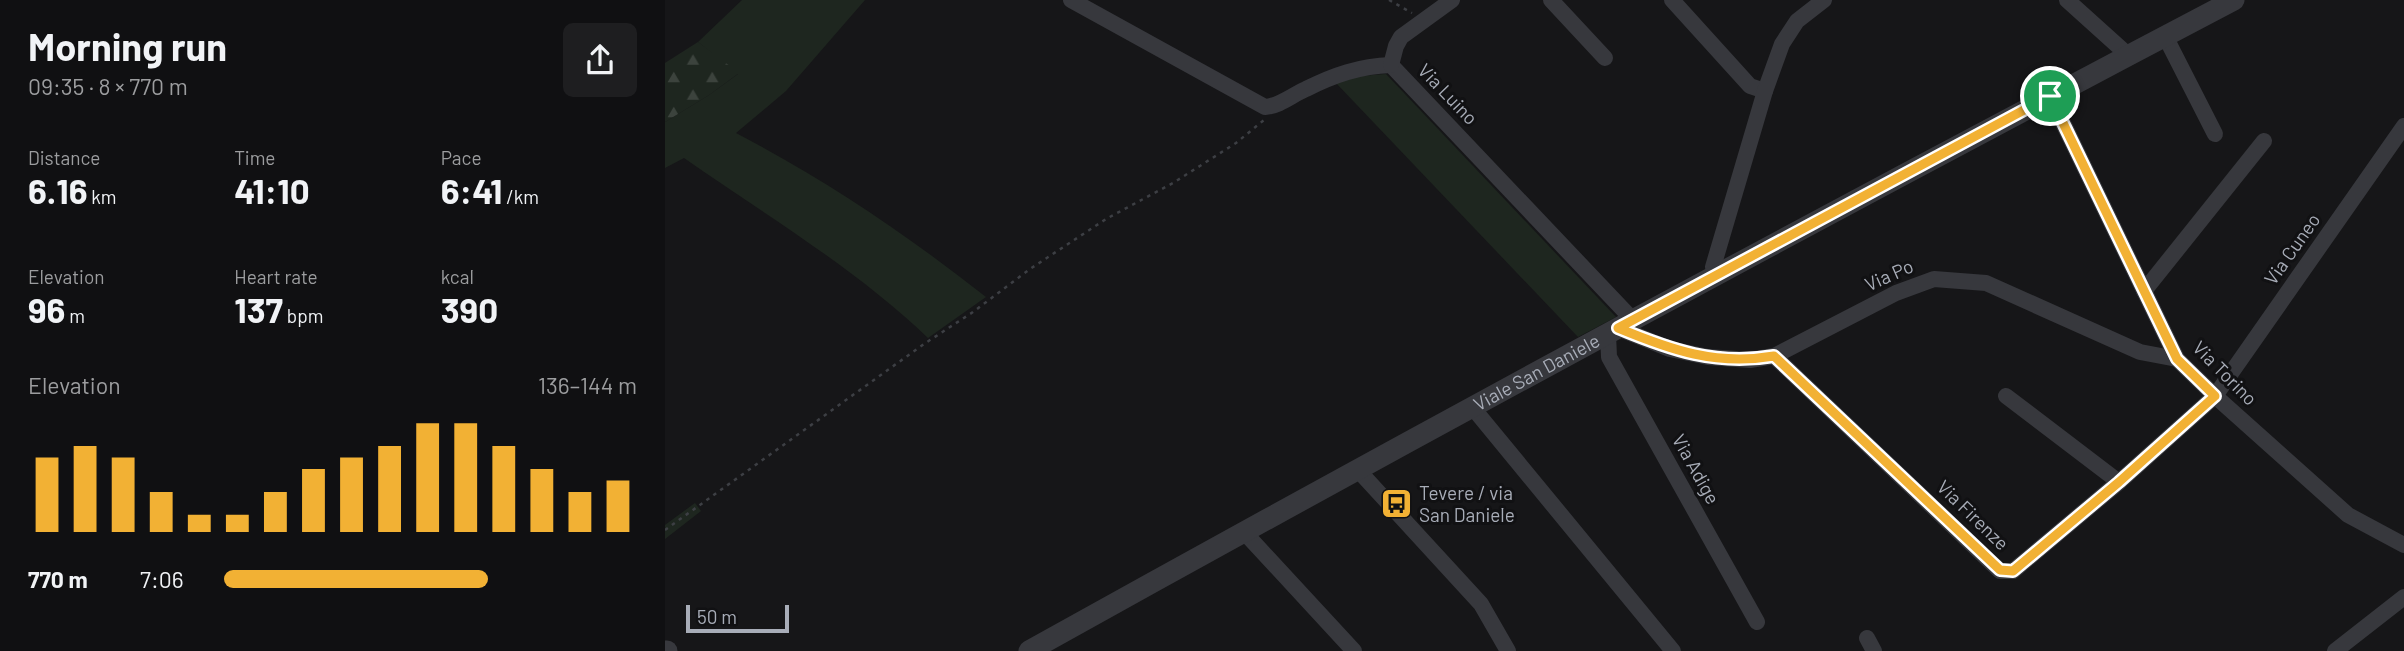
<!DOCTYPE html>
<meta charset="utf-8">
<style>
:root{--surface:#101012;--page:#1e1e20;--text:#f1f3f6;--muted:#9c9d9f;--accent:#f2b134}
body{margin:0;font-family:Barlow,sans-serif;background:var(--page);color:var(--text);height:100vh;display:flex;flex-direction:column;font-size:26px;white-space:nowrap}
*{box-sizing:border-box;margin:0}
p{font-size:23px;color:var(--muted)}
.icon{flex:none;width:38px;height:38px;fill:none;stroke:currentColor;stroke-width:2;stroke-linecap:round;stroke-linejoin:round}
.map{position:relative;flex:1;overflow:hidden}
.sheet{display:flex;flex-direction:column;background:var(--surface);width:665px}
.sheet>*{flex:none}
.scale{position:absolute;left:21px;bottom:18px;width:103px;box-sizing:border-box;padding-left:7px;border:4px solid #a8adb8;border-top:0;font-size:19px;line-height:24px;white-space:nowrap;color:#a8adb8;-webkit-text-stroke:5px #111113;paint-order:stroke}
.pin{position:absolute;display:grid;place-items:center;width:60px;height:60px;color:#fff;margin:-30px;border:4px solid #fff;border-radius:50%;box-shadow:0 2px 7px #0007}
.round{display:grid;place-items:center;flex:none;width:74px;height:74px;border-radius:10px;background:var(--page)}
.overview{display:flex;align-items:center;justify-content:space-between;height:119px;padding:0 28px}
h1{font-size:38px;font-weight:700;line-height:52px}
.figures{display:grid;grid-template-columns:repeat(3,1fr);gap:10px;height:119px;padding:7px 28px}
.figures div{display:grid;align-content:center}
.figures b{font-size:35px;font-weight:700}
.figures small{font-size:19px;font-weight:400}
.figures p{font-size:19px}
.chart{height:196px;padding:14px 28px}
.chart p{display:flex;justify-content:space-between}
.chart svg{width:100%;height:126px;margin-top:7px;stroke:var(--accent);stroke-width:6}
ul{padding:0 28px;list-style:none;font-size:23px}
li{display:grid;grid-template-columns:112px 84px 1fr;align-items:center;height:52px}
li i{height:18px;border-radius:9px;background:var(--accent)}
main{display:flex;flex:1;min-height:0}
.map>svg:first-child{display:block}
</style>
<main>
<section class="sheet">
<div class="overview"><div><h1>Morning run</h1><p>09:35 · 8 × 770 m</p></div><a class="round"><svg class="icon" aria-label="share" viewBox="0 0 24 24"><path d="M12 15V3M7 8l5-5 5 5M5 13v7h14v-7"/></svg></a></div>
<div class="figures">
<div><p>Distance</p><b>6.16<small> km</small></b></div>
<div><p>Time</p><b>41:10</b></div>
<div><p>Pace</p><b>6:41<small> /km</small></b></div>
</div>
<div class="figures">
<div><p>Elevation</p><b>96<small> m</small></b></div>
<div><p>Heart rate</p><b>137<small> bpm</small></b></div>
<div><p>kcal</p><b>390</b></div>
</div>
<div class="chart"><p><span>Elevation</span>136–144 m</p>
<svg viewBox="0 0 160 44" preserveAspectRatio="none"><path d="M5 44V18M15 44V14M25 44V18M35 44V30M45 44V38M55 44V38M65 44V30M75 44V22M85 44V18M95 44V14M105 44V6M115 44V6M125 44V14M135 44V22M145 44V30M155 44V26"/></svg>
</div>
<ul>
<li><b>770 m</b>7:06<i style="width:64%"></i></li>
</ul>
</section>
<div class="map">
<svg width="1739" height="651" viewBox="0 0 1739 651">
<defs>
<pattern id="forest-firs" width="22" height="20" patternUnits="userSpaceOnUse" patternTransform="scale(1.75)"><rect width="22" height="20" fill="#1e261f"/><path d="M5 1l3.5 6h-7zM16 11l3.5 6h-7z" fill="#3c433d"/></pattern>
</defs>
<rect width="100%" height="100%" fill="#161618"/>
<g fill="#1e261f">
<path d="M77,0H200L121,91L71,133C161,180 241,234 321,297L263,338C190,268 102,216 19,158L0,168V122L44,95L73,74L33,42Z"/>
<path d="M721,74L951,317L913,337L671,83L683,77Z"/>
<path d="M30,503L36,511L0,539V525Z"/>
</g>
<path fill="url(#forest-firs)" d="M33,42L74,73L44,95L0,122V63Z"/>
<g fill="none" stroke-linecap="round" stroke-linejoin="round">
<g stroke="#3d3f44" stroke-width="2.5" stroke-dasharray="3.5 5" stroke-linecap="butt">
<path d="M724,0L747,13"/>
<path d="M0,530L259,344L308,312L365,269L441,219L508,183L571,143L599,120"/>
</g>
<g stroke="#37383d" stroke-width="16">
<path d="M406,0L600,107C615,106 627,95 641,89C669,75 695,66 726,65L968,320"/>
<path d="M886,0L940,58"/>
<path d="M1007,0L1085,86L1100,91"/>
<path d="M1402,0L1463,55"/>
<path d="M1500,36L1550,134"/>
<path d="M726,65L731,46L736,37L787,0"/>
<path d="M1385,96L1512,359L1550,396L1683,515L1739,545"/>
<path d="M1052,275L1048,267L1100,91L1117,44L1132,21L1159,0"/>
<path d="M1479,291L1599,141"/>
<path d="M953,328L1005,349L1043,357L1085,360L1109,356L1231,293L1269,279L1321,283L1475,352L1512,359"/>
<path d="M943,334L944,357L1092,622"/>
<path d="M1109,356L1335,571H1348L1454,482L1550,396L1739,126"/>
<path d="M1341,396L1454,482"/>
<path d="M808,408L1008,651"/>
<path d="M693,470L816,604L843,651"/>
<path d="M580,533L689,651"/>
<path d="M1202,638L1209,651"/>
<path d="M1670,651L1739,597"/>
</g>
<g stroke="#37383d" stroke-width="21">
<path d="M0,651H2"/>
<path id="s1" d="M364,651C763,429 1165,212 1569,0"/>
</g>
</g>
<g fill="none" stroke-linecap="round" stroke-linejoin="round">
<defs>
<path id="route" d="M1385,96L1512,359L1550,396L1454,482L1348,571L1335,570L1109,356C1051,366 1006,350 953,328Z"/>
</defs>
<use href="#route" stroke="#fff" stroke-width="14"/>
<use href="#route" stroke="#f2b134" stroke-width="9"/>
</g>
<defs>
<symbol id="bus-square" viewBox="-11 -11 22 22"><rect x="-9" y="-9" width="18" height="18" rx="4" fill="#f2b134" stroke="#111113"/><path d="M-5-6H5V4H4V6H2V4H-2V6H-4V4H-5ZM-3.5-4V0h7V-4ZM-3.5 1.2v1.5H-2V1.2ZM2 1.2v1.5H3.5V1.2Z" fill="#111"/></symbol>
</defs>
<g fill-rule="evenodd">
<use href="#bus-square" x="714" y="486" width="35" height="35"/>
</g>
<g text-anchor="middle" stroke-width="6" stroke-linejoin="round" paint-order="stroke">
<g font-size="19" fill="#a8adb8" stroke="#111113">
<text transform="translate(783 94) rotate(46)" y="7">Via Luino</text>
<text transform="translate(1627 249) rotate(-55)" y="7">Via Cuneo</text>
<text transform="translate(1224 275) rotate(-24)" y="7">Via Po</text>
<text dy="7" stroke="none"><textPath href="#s1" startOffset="579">Viale San Daniele</textPath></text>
<text transform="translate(1560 373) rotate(45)" y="7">Via Torino</text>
<text transform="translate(1031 469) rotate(61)" y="7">Via Adige</text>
<text transform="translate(1308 515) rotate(44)" y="7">Via Firenze</text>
</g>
<g font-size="19" fill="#a8adb8" stroke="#111113" text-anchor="start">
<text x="754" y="500">Tevere / via<tspan x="754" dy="22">San Daniele</tspan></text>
</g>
</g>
</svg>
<div class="scale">50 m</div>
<div class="pin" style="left:1385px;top:96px;background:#1e9e55"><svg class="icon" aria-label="arrive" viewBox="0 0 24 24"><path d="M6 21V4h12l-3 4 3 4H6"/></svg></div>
</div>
</main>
